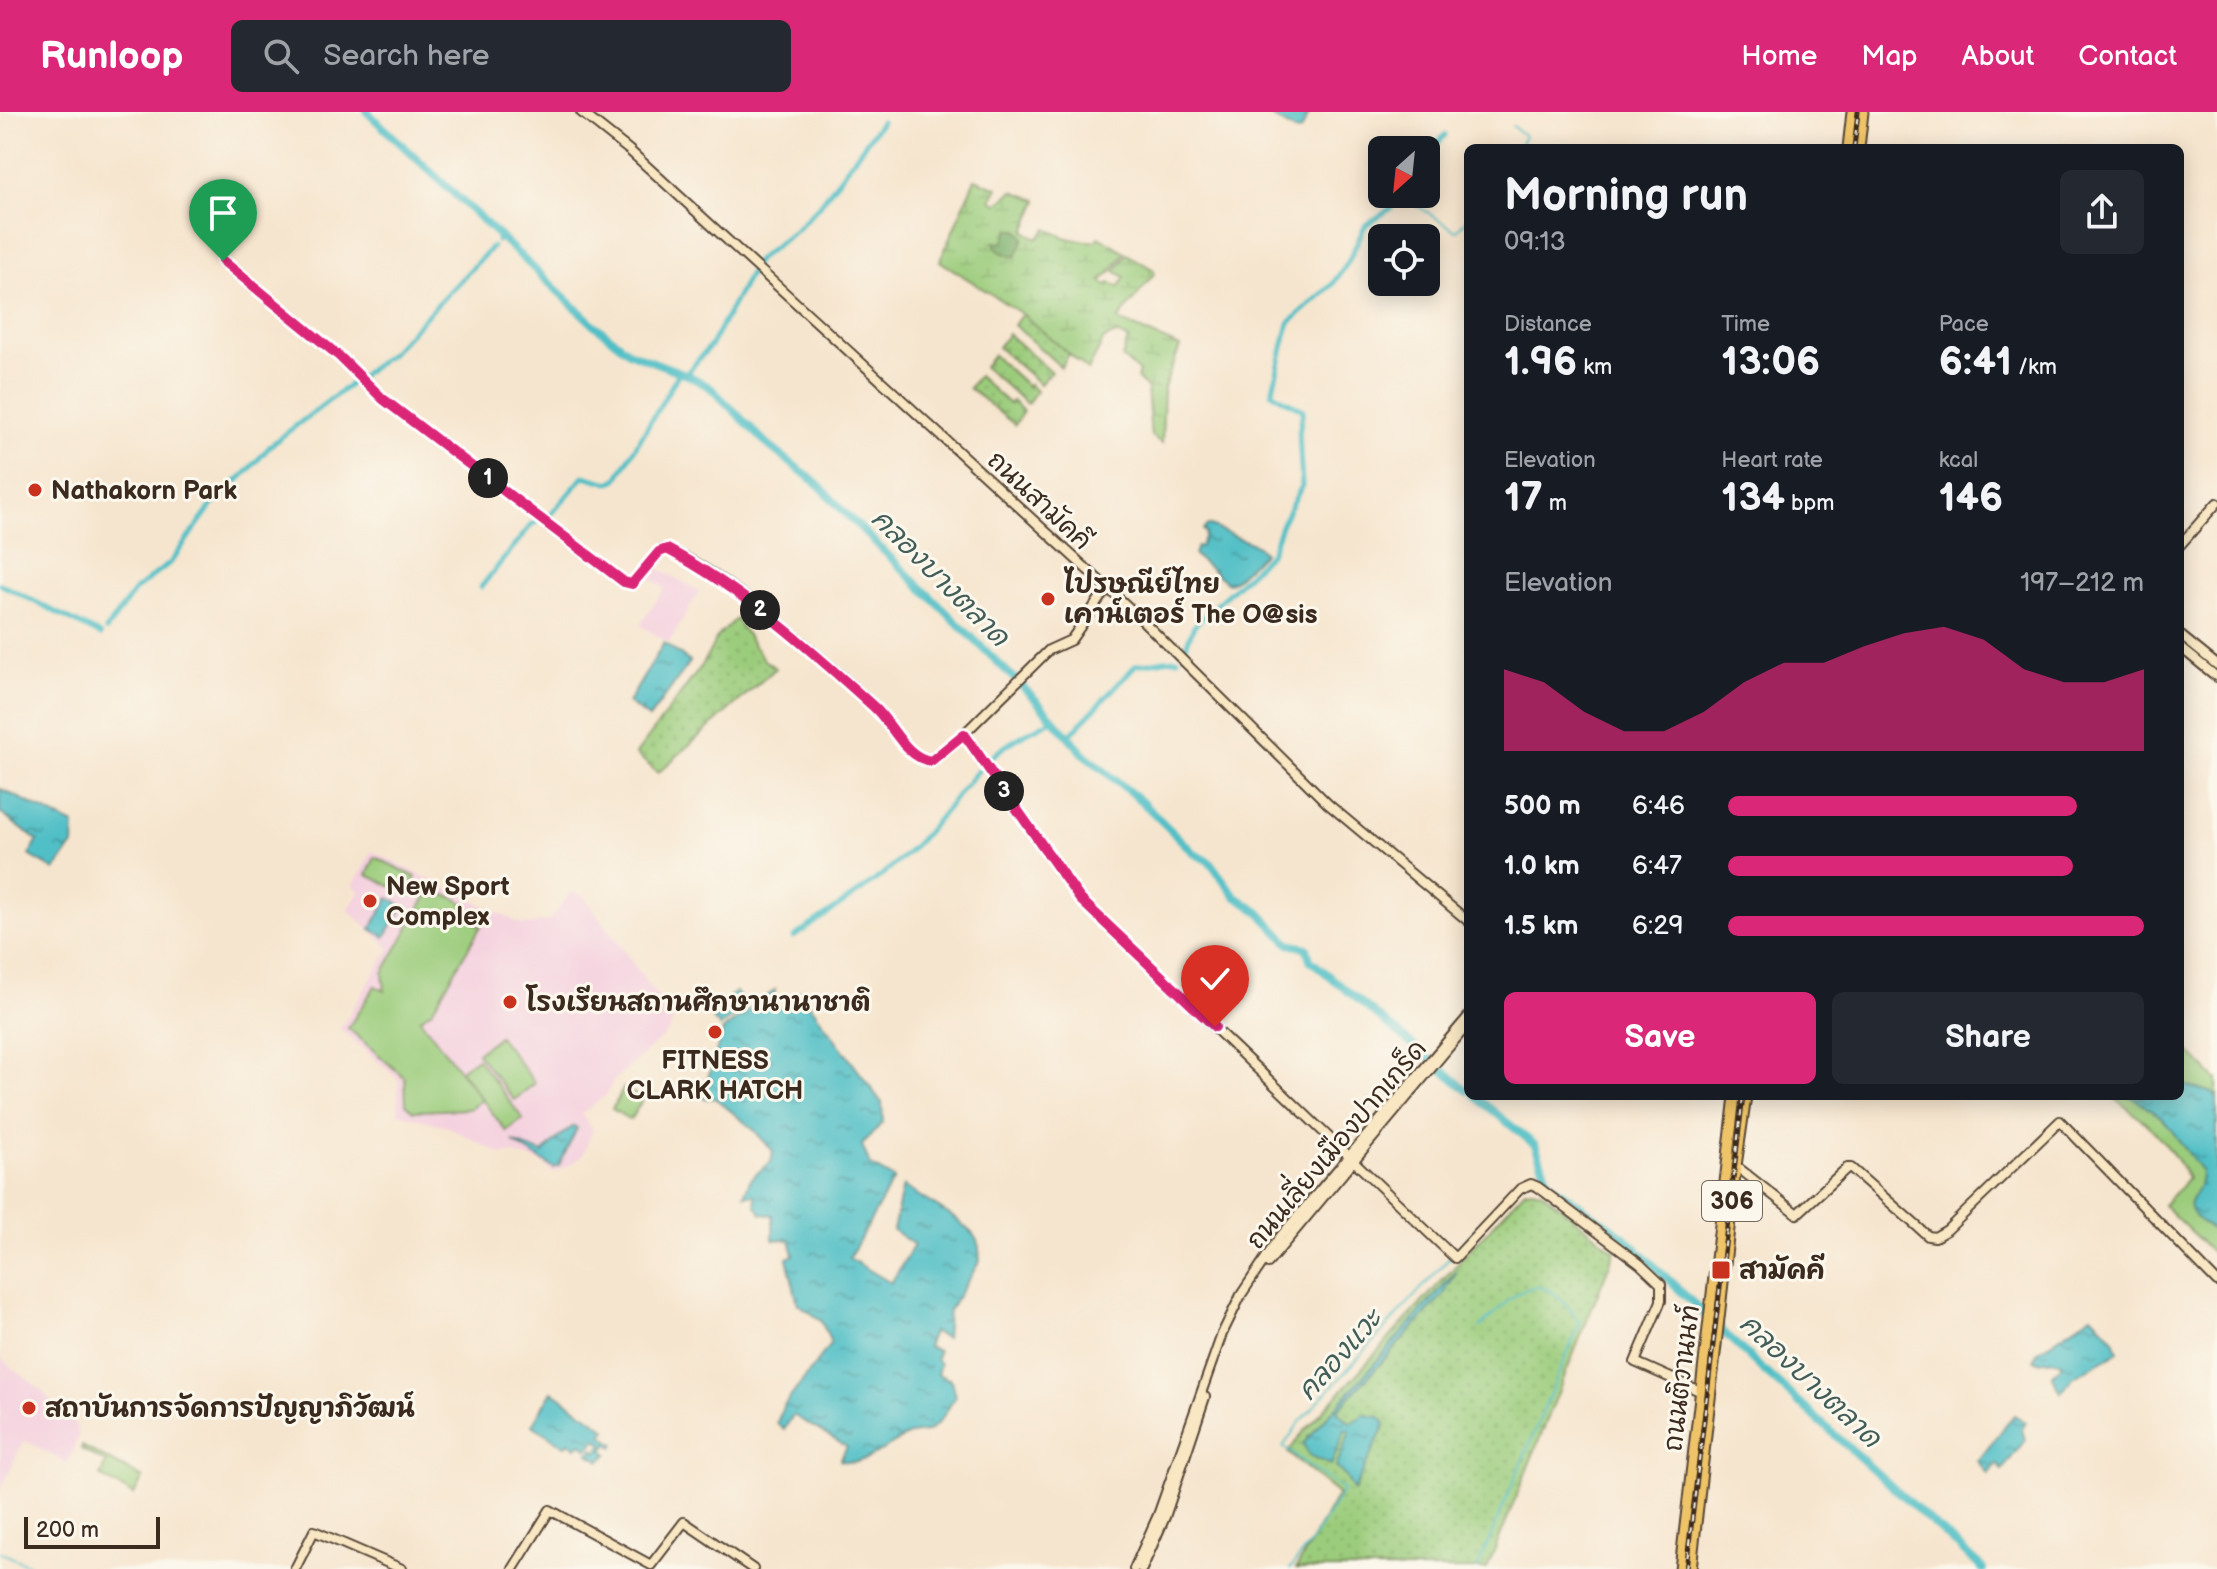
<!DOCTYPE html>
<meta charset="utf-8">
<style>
:root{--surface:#171b24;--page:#242831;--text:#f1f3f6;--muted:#9ea1a6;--accent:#db2777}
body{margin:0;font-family:"Balsamiq Sans","Playpen Sans Thai",sans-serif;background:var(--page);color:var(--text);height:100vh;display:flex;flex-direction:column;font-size:30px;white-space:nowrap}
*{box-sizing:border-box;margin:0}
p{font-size:26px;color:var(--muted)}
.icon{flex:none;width:44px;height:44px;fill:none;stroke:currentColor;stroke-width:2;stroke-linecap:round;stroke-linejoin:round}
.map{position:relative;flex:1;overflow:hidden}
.details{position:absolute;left:1464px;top:32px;width:720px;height:956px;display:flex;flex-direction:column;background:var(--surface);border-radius:12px;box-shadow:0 4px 20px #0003}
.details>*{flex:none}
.needle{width:52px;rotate:207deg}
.controls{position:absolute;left:1368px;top:24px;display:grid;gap:16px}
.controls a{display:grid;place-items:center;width:72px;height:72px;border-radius:12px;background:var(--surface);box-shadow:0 4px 20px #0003;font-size:40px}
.scale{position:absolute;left:24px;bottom:20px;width:136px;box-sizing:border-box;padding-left:8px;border:4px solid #3b2a1e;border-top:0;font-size:22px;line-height:28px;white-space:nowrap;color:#3b2a1e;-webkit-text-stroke:6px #fbf7ec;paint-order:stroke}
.pin{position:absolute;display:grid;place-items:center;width:68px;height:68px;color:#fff;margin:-82px -34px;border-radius:50% 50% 50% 0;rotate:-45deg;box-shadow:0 0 8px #0007}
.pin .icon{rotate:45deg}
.km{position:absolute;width:40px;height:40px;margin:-20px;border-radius:50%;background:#222;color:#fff;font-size:22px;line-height:40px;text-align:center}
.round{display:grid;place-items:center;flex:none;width:84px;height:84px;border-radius:12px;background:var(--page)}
.headline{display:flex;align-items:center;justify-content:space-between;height:136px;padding:0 40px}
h1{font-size:44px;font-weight:700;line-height:60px}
.metrics{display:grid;grid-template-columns:repeat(3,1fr);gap:12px;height:136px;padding:8px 40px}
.metrics div{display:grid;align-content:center}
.metrics b{font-size:40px;font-weight:700}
.metrics small{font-size:22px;font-weight:400}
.metrics p{font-size:22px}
.chart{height:224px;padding:16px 40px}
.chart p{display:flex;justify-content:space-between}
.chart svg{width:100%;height:144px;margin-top:8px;fill:var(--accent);opacity:.7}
.action{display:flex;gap:16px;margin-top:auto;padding:16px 40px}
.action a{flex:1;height:92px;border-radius:12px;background:var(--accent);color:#fff;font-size:32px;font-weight:700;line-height:92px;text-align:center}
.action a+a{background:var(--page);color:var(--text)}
ul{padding:0 40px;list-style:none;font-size:26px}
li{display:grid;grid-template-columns:128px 96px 1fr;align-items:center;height:60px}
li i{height:20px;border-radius:10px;background:var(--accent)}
header{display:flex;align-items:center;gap:48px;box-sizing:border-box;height:112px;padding:0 40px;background:var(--accent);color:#fff}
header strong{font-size:38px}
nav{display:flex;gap:44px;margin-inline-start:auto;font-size:28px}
.search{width:560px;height:72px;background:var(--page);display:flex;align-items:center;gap:20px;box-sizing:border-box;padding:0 28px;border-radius:12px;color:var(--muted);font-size:30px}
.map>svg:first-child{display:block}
</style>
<header>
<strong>Runloop</strong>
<div class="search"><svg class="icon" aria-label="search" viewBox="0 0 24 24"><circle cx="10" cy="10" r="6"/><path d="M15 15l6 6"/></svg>Search here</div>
<nav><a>Home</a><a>Map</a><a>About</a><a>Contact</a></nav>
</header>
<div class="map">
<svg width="2217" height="1457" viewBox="0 0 2217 1457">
<defs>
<pattern id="grass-dots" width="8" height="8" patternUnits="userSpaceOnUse" patternTransform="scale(2)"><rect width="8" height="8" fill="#9bcc7c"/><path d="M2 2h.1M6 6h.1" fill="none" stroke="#86af6b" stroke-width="1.8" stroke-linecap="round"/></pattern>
<pattern id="forest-crowns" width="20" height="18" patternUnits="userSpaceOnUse" patternTransform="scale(2)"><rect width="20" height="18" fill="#7cb06c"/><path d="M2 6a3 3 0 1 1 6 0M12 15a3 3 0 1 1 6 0" fill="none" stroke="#678f58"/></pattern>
<pattern id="wetland-marsh" width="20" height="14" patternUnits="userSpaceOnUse" patternTransform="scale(2)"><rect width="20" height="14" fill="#9bcc7c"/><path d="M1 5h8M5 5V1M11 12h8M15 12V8" fill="none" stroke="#86af6b"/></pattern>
<pattern id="water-ripples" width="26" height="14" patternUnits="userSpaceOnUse" patternTransform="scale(2)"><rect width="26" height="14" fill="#51bfc6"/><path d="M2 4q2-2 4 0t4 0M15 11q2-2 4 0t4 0" fill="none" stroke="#449ba0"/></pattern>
</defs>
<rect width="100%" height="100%" fill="#fbf7ec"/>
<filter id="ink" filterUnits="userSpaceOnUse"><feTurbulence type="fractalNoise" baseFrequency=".0125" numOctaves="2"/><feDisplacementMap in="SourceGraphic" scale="16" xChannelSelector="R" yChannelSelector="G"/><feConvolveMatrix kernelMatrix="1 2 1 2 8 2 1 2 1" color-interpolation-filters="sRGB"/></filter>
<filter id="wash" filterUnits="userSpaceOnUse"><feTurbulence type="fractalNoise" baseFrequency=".006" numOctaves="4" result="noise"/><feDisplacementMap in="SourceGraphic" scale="32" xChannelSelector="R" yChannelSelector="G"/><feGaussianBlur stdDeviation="1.8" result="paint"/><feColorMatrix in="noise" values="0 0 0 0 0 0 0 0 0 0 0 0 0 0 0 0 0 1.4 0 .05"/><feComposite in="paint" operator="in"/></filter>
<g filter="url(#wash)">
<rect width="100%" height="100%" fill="#f6e5ce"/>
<g fill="#f4cfde">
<path d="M654,454L699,479L669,531L640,513L665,476L648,464Z"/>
<path d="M372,739L523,813L549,809L571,780L584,784L674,907L669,919L613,969L606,983L581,1002L593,1018L582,1044L564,1056L553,1061L541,1050L512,1041L501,1042L449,1015L398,1001V967L340,917L390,836L348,798L360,779L353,774Z"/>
<path d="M0,1246L35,1273L76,1313L79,1324L67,1351L24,1328L0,1379Z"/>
</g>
<g fill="url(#grass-dots)" stroke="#6b7b4d" stroke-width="2">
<path d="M1022,202L1069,242L1061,255L1014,213Z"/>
<path d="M1008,222L1051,260L1040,272L998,235Z"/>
<path d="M993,243L1027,274L1029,272L1036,279L1027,292L984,255Z"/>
<path d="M978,264L1009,292L1012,289L1023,299L1015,313L969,276Z"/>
<path d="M736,507L764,548L776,556L658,661L636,642L703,552L717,525Z"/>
<path d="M1532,1077L1541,1079L1615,1139L1487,1457H1296L1338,1382L1288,1341L1299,1325L1525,1078Z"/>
</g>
<path fill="url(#forest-crowns)" stroke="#5c6d45" stroke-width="2" d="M1009,118H1018L1024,126L1017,146C1006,143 996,141 994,129L1005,126Z"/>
<path fill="url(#wetland-marsh)" stroke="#6b7b4d" stroke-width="2" fill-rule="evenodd" d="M975,67L998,76L991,87L997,92L1013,79L1038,88L1025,119L1038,127L1047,116C1064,127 1076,129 1096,129L1099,125L1125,140L1111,160L1101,169L1107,174L1110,171L1119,175L1125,165L1115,159L1127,142L1154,158V162L1118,208L1180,235L1164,275L1162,331L1151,324L1147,277L1137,266L1139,260L1122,245L1128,227L1116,222L1104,227L1088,258L1022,202L940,149ZM1009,118H1018L1024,126L1016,145C1007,143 996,141 994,130L1003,131Z"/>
<g fill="#9bcc7c" stroke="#6b7b4d" stroke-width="2">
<path d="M375,745L416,765L408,782L367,763Z"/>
<path d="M441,782C459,786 471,792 475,811L481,814L433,897L420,907L482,988L469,997L413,999L406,992L405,966L348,916L375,874L385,879L383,861L427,783L431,785Z"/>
<path d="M499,924L535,971L514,988L477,941Z"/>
<path d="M2180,931L2217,968V1145L2163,1093L2188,1066C2165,1026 2150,1013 2113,985L2180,984Z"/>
<path d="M477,946L523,1007L506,1019L460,958Z"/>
<path d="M624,976L643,987L630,1008L612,997Z"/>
<path d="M82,1334L143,1366L134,1383L100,1364L106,1351L81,1337Z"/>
</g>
<g fill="url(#water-ripples)" stroke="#467472" stroke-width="2">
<path d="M1263,0H1310L1301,19L1297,20Z"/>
<path d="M1208,413L1258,434L1264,441L1232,470L1227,471L1194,443L1197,434L1200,435L1206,421L1203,418Z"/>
<path d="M664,531L690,550L649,606L628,591Z"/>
<path d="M1,677L74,713L73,733L55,758L29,743L38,729L0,701Z"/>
<path d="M389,786L403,794L385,825L371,817Z"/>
<path d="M775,878L773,893L783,896L800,879L882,991L883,1010L862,1033L870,1053L894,1067L849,1146L891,1171L914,1133L893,1118L903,1074C920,1086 970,1111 977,1129C980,1135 979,1143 980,1149L948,1200L946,1226L933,1220L927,1234L938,1239L936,1247L940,1252L937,1262L951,1268L955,1285C948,1296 939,1314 927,1320C925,1320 917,1321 915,1321C890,1328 868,1357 840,1348L847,1335L793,1303L784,1318L777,1311L783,1295L831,1231L821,1208L798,1192L787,1146L794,1143L790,1128H773V1103L762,1102L756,1094L755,1083H744L751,1066L771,1050L773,1039L754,1018L715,986L705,987L695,980L699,973L705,975L723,918Z"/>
<path d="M736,880L746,895L720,915L708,901Z"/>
<path d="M2180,972L2213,981L2217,986V1121C2165,1087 2203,1093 2201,1058L2163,1007L2131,984H2180Z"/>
<path d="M574,1014L577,1016L559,1054L554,1056L513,1030L543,1041L560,1024Z"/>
<path d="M1457,1159L1444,1182L1337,1299L1351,1311L1364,1303L1380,1305L1385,1312L1354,1379L1346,1365L1336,1355L1350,1319L1345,1318L1331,1353L1309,1343L1303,1332Z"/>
<path d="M2092,1203L2114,1227L2118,1240L2073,1265L2061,1280L2052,1263L2063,1252L2055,1248L2037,1250L2034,1247L2038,1239Z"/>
<path d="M552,1279L606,1317L602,1323L615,1332L613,1335L608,1332L603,1338L608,1342L600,1349L589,1342L593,1337L597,1340L603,1332L596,1327L588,1337L580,1331L576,1335L569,1330L565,1334L532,1313Z"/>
<path d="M2014,1303L2026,1310L2022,1317L2025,1328L2002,1358L1997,1352L1988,1362L1978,1349Z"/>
</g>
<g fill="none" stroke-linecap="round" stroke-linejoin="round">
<g stroke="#51bfc6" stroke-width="2">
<path d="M1512,14L1525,24L1519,36"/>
<path d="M1401,83L1456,119L1468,106"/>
<path d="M1455,1140L1516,1072L1545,1060"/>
<path d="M0,1440L37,1457"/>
<path d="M1290,1457L1313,1427L1343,1378L1283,1335L1299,1311L1451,1144"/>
<path d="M1477,1457L1580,1211C1539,1151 1522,1176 1480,1215"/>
</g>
<g stroke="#51bfc6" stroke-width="5">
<path d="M1426,44L1445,23"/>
<path d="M497,129L501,126"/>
<path d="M685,263L711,233L757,148L796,118L820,93L881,10"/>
<path d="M0,472L101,523"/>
<path d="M481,475L532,412L547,407L584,364L609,371L617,367L679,261"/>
<path d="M106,518L135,478L171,450L212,393L248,359L272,332L390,242L492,135"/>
<path d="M1183,541L1194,514L1271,441L1282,411L1302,374L1299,321L1303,298L1272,281L1289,211L1332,173L1348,150L1365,114L1391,96L1402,82"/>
<path d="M1068,625L1136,553C1152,551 1163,547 1178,547"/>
<path d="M794,825C832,798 874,773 908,740C938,712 960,676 989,647C1007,630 1031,619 1052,608"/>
</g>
<g stroke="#51bfc6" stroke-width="8">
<path d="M367,0L593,212L630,241L690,264L711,276L769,334L819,373L844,400L1036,588L1085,643L1141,689L1195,742L1210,750L1235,784L1259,800L1289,832L1307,836L1310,848L1468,979"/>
<path d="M1475,984L1535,1033L1549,1071L1624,1125L1762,1257L1983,1457"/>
</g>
</g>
</g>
<g filter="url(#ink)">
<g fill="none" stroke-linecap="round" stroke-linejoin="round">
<defs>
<g id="secondary">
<path d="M581,0L629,38L1138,504L1328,692L1468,809"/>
<path d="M223,149L339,244L383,287L624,470L632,472L663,437C706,444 845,564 879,599C894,616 907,647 931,649L964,622L1049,538L1071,528L1107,476"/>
<path d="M2180,433L2217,391"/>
<path d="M2180,523L2217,553"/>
<path d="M2180,535L2217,565"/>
<path d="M964,622L1080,787L1455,1146L1520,1077L1531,1072L1538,1075L1640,1152L1661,1172V1189L1635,1250L1702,1280"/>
<path d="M1736,1054L1797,1102L1847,1056H1851L1928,1124L1935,1125L1947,1118L2060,1009L2217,1170"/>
<path d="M1268,1151L1465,916"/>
<path d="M295,1457L314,1419L402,1457"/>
<path d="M513,1457L550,1398L651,1453L684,1410L753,1457"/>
<path d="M1134,1457L1158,1403L1222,1222L1241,1183L1279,1126L1468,905"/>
<path d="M1142,1457L1165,1405L1205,1285"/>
</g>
<g id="primary">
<path d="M1848,36L1852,0"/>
<path d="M1859,36L1863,0"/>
<path d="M1680,1457L1735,984"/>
<path d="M1691,1457L1736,1054L1746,984"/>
</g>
</defs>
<use href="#secondary" stroke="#574638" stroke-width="12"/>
<use href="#primary" stroke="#574638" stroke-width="13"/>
<use href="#secondary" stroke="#f9e7c3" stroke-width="8"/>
<use href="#primary" stroke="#efc469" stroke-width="9"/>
<defs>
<g id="rail">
<path d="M1854,36L1858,0"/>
<path d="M1686,1457L1743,984"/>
</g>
</defs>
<use href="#rail" stroke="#3b2a1e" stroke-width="5"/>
<use href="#rail" stroke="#fbf7ec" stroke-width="2" stroke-dasharray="6" stroke-linecap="butt"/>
</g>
</g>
<g fill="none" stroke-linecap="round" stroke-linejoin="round" filter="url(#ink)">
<defs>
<path id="route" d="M223,149L339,244L383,287L624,470L632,472L659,440L667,437C744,478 810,537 874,595C892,611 905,646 931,649L964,622L1080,787L1215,915"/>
</defs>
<use href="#route" stroke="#fff" stroke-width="16"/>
<use href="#route" stroke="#db2777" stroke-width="10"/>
</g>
<g fill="#c8321e" stroke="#fbf7ec" stroke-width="3">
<circle cx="35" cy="378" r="8"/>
<circle cx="1048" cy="487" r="8"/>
<circle cx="370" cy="789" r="8"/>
<circle cx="510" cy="890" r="8"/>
<circle cx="715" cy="920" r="8"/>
<rect x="1711" y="1148" width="20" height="20" rx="4"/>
<circle cx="29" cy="1296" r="8"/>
</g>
<g text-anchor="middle" stroke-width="6" stroke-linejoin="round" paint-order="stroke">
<rect fill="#fbf7ec" stroke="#75685c" stroke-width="2" x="1702" y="1069" width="60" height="40" rx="6"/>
<g font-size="24" font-weight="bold" fill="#3b2a1e">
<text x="1732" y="1097">306</text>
</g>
<g font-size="26" font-weight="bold" fill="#3b2a1e" stroke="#fbf7ec" text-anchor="start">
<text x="51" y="387">Nathakorn Park</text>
<text x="1064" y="481">ไปรษณีย์ไทย<tspan x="1064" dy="30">เคาน์เตอร์ The O@sis</tspan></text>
<text x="386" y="783">New Sport<tspan x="386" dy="30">Complex</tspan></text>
<text x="526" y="899">โรงเรียนสถานศึกษานานาชาติ</text>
<text x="715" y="957" text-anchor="middle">FITNESS<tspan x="715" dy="30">CLARK HATCH</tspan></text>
<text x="1739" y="1167">สามัคคี</text>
<text x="45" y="1305">สถาบันการจัดการปัญญาภิวัฒน์</text>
</g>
<g font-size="26" fill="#3b2a1e" stroke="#fbf7ec">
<text transform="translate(1040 388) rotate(43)" y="9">ถนนสามัคคี</text>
<text transform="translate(1336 1032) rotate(-50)" y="9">ถนนเลี่ยงเมืองปากเกร็ด</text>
<text transform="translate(1681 1266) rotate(-83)" y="9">ถนนติวานนท์</text>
</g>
<g font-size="28" font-style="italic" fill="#435e59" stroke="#fbf7ec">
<text transform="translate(941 465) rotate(45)" y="10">คลองบางตลาด</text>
<text transform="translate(1339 1242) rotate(-48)" y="10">คลองแวะ</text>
<text transform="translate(1811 1268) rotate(43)" y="10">คลองบางตลาด</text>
</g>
</g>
</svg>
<div class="controls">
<a><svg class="needle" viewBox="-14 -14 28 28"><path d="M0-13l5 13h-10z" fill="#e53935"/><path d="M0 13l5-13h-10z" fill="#9ea1a6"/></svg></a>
<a><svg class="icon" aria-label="locate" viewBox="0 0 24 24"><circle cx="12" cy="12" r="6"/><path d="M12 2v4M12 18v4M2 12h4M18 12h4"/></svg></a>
</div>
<div class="scale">200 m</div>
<div class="pin" style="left:223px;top:149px;background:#1e9e55"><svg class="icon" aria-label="arrive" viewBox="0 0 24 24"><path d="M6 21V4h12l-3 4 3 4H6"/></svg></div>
<div class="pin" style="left:1215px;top:915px;background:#d93025"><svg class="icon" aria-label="check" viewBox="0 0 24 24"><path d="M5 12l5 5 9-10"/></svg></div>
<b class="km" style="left:488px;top:366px">1</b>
<b class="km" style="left:760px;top:498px">2</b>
<b class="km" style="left:1004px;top:679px">3</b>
<section class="details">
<div class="headline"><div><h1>Morning run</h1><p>09:13</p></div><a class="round"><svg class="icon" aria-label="share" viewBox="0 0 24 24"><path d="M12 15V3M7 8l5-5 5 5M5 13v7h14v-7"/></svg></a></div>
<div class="metrics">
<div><p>Distance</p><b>1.96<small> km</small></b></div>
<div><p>Time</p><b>13:06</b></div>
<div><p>Pace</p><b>6:41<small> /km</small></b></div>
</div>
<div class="metrics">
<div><p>Elevation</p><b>17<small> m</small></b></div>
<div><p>Heart rate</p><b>134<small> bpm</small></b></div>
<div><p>kcal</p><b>146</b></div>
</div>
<div class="chart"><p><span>Elevation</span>197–212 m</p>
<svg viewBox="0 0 160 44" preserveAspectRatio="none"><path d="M0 44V19L10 23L20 32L30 38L40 38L50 32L60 23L70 17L80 17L90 12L100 8L110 6L120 10L130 19L140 23L150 23L160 19V44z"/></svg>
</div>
<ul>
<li><b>500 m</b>6:46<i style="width:84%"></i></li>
<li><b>1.0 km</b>6:47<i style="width:83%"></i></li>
<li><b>1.5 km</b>6:29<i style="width:100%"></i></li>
</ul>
<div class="action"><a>Save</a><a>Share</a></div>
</section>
</div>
